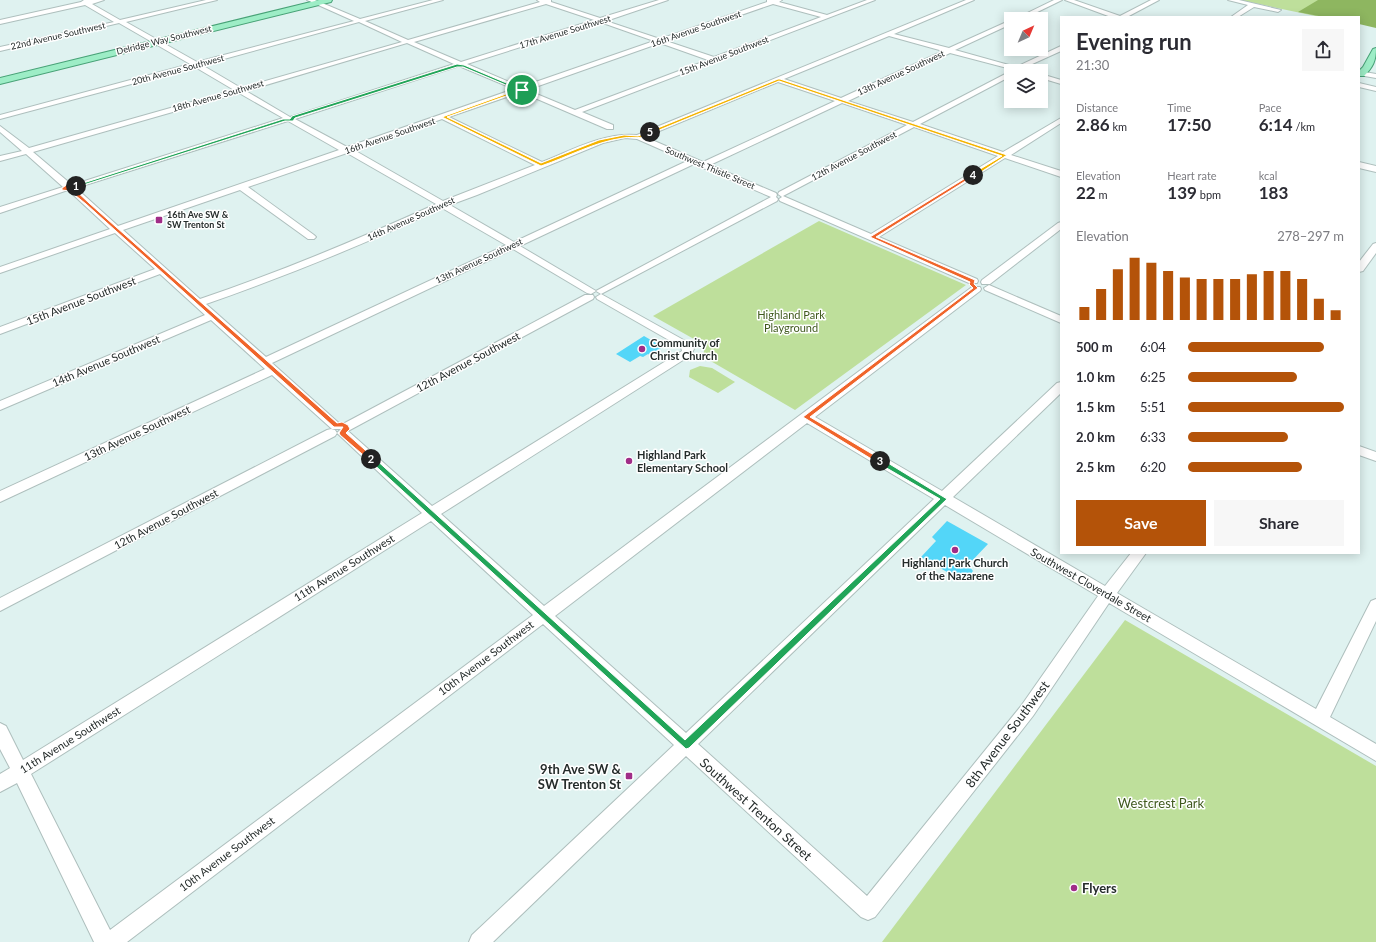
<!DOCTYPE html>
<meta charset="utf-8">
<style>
:root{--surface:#fff;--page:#f7f7f7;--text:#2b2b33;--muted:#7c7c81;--accent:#b45309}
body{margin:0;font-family:Lato,sans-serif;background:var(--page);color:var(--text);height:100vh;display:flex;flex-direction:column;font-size:15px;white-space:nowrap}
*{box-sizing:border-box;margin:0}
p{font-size:13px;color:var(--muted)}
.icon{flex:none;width:22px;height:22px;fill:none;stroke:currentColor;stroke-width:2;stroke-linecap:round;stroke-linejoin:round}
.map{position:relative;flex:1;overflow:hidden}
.panel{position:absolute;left:1060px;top:16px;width:300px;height:538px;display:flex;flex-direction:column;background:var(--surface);border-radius:0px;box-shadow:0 2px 10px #0003}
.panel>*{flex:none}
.needle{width:26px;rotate:44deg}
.tools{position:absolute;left:1004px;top:12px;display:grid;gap:8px}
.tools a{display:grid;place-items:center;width:44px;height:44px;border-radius:0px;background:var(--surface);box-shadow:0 2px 10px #0003;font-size:20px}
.pin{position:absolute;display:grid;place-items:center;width:34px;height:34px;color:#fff;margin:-17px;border:2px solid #fff;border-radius:50%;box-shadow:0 1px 4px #0007}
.km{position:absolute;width:20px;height:20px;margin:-10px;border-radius:50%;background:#222;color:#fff;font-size:11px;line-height:20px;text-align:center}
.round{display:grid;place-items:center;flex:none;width:42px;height:42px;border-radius:0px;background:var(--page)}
.headline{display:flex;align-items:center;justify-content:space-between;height:68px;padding:0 16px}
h1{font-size:22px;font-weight:700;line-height:30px}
.figures{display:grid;grid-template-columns:repeat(3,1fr);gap:6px;height:68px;padding:4px 16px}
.figures div{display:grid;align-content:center}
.figures b{font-size:17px;font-weight:700}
.figures small{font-size:11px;font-weight:400}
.figures p{font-size:11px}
.chart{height:112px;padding:8px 16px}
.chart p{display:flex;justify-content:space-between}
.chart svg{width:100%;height:72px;margin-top:4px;stroke:var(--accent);stroke-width:6}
.button{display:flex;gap:8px;margin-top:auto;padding:8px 16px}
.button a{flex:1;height:46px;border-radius:0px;background:var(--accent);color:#fff;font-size:16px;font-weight:700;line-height:46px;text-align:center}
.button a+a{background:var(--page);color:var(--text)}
ul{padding:0 16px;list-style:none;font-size:13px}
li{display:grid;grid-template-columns:64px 48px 1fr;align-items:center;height:30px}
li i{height:10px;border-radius:5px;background:var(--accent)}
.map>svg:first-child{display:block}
</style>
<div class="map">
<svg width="1376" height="942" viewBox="0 0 1376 942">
<rect width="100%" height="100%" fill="#dff2f0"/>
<g fill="#bedf9b">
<path d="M1240,0H1376L1355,17H1320Z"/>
<path d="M819,221L966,285L795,410L702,356C705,351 705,348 701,343L653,316Z"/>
<path d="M700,366L712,368L735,382L718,393L689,377L690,370Z"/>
<path d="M1125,620L1376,766V942H882Z"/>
</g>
<path fill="#8eb660" d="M1318,0H1376V28L1359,24V17H1324L1298,12Z"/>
<g fill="#53d6f8">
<path d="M644,336L663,347L650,355L648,354L643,357L640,356L630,362L616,354Z"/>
<path d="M947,521L988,544L968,565L973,571L965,581L955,575L954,576L921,557L936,541L932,537Z"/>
</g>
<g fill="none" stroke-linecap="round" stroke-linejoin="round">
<defs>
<g id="minor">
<path d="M84,0H104L92,4L120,20L206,0H217L126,22L197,62L354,21L307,0H315L360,19L433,0H443L365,21L408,40L540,2L537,0H551V2L600,18L659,0H668L606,21L660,39L767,2V0H782L779,2L827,15L867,0H875L582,112L613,125V129H607L521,92L449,117L542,162C572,150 604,132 637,135L966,0H974L894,34L949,48L1011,20V24L955,50L1016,67L1061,46V51L1019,70L1016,69H1011L950,53L848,101L913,122L1011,71V76L920,124L1003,152L1061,118V123L1011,155L1061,171V177L1005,158L879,237L977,279L978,281L977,283H969L780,201L779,199L782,197L778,194L779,192L907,125L842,103L710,165L776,193L777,195L776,197L778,199L777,201L601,294L689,343L694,349L691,355L441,514L544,606L972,287H980L981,289L980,291L815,417L942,491L1057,383L1061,382V393L953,497L1105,586L1131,553H1146L1117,593L1316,709L1371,601L1376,599V621L1330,717L1376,744V761L1109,603L1033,716L875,917L868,920L861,917L686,756L493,942H469L472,935L674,745L543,624L127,942H94L17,783L0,792V774L10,768L0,749V723L6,726L23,760L422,513L337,433L335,436L0,611V598L327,430L331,429L335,430L337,433L341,429H332L272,375L0,502V491L265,369L211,320L0,410V401L205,315L160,274L0,334V327L155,269L115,233L0,273V267L110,229L68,190L0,213V207L63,187L26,154L0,161V156L22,151L0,132V126L29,148L234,90L195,67L0,119V115L190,64L119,23L0,51V47L114,22L85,5L0,24V20L81,2ZM546,4L594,20L461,62L414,42ZM773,4L821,17L714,57L666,41ZM359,22L402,42L241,88L202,65ZM600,22L654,41L521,87L467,64ZM889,36L943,51L841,98L784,79ZM407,43L454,64L290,117L246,91ZM660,43L708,60L575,110L527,90ZM459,66L514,89L347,147L295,119ZM778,82L835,101L703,162L645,137ZM239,93L283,118L72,185L33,152ZM442,119L535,165L443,201L354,150ZM288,121L339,150L118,226L76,188ZM914,127L998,156L871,234L783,196ZM625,138L637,139L687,161L514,242L450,205L477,195L603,143ZM347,153L436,204C359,239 280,272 200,299L123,230L240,190L308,239H314L316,237L314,235L248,187ZM694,164L771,197L596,291L520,246ZM442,208L506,245L266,357L206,304C286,276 365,244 442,208ZM513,249L587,293L591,294L596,291L601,294L596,297L597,299L681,347L682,351L432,506L348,431L593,299L594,297L593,295H585L341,425L272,363ZM807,423L934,499L686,733L555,616ZM945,505L1098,596L1021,706L867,896L698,744ZM431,521L533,615L110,930L31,774Z"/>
<path d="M1054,0H1062L1023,19H1015Z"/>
<path d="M1065,0H1074L1120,16L1151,0H1159L1127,17H1111Z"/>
<path d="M1228,0H1239L1281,10L1278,12L1254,7L1238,17H1231L1248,5Z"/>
<path d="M1359,71L1376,74V78L1359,75Z"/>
<path d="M1041,74L1061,80V84L1041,78Z"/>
<path d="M1359,83L1376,87V91L1359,87Z"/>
<path d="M1359,162L1376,166V172L1359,168Z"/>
<path d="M1061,222V229L990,284H982L981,282L982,280L1058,223Z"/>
<path d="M1376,243V253L1363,271L1359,272V262L1373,244Z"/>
<path d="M989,285L1061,316V323L985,290L984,288Z"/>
<path d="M1359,446L1376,452V461L1359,455Z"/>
</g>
<g id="major">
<path d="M319,0H332L331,2L0,84V78Z"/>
<path d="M1376,48C1376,61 1373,67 1364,76H1359V71L1363,67L1373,49Z"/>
</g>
</defs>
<use href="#minor" stroke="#aebfbd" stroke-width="2"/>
<use href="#major" stroke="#48a277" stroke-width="2"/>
<use href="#minor" fill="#fff" fill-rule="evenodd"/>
<use href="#major" fill="#9dedc6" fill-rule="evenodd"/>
</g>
<path fill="#22a559" stroke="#fff" d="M457,64L464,65L523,90L520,91L463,67H457L295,118L293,121H285L77,187L74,186L283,119H290L292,116Z"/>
<path fill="#f0652b" stroke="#fff" d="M68,184L77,185V187L68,188H73L89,203L337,423L342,422L348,425L350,429L346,433L373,457V460H369L340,435L339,433L343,427H334L86,204L70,191L62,190V188Z"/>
<path fill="#22a559" stroke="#fff" d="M369,457H373L685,740L940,499L878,463V460H883L947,499L689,748L686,749L369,460Z"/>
<path fill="#f0652b" stroke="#fff" d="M972,174L975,175L876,237L975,280L974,284L978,288L810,417L884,461L883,463H878L803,417L973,288L969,284L970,282L870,237Z"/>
<path fill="#f5b400" stroke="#fff" d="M778,79H780L1007,155L975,176H972V174L1002,156L779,81L652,133L648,132Z"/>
<path fill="#f5b400" stroke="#fff" d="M520,89L523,90L447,117L541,163L599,140L624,135L638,136L649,132H652C639,141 635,136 623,138C594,142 568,157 541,166L442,117Z"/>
<g fill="#a02d88" stroke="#fff" stroke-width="1.5">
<rect x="155" y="216" width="8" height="8" rx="2"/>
<circle cx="642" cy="349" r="4"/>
<circle cx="629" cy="461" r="4"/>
<circle cx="955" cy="550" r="4"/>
<rect x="625" y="772" width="8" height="8" rx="2"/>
<circle cx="1074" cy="888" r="4"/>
</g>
<g text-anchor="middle" stroke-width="3" stroke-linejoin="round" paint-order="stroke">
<g font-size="9" fill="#252c2b" stroke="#fff">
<text transform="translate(696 29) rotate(-19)" y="3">16th Avenue Southwest</text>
<text transform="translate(565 32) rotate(-17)" y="3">17th Avenue Southwest</text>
<text transform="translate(58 36) rotate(-13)" y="3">22nd Avenue Southwest</text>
<text transform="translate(164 40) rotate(-14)" y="3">Delridge Way Southwest</text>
<text transform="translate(724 56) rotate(-21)" y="3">15th Avenue Southwest</text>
<text transform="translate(178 70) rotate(-15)" y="3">20th Avenue Southwest</text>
<text transform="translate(901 73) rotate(-25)" y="3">13th Avenue Southwest</text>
<text transform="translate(218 96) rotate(-16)" y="3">18th Avenue Southwest</text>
<text transform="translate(390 136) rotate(-19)" y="3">16th Avenue Southwest</text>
<text transform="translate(854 156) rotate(-28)" y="3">12th Avenue Southwest</text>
<text transform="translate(710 168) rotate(23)" y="3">Southwest Thistle Street</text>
<text transform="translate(411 219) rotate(-24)" y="3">14th Avenue Southwest</text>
<text transform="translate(479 261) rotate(-25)" y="3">13th Avenue Southwest</text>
</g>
<g font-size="9" font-weight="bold" fill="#252c2b" stroke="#fff" text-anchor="start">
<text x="167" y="218">16th Ave SW &amp;<tspan x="167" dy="10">SW Trenton St</tspan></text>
</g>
<g font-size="11" fill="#252c2b" stroke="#fff">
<text transform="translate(81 301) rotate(-21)" y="4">15th Avenue Southwest</text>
<text transform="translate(106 361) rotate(-23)" y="4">14th Avenue Southwest</text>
<text transform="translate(468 362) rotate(-28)" y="4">12th Avenue Southwest</text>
<text transform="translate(137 433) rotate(-25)" y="4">13th Avenue Southwest</text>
<text transform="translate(166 519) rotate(-28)" y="4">12th Avenue Southwest</text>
<text transform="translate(344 568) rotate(-32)" y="4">11th Avenue Southwest</text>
<text transform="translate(1091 585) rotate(30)" y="4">Southwest Cloverdale Street</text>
<text transform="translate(486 658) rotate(-37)" y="4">10th Avenue Southwest</text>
<text transform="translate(70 740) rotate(-32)" y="4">11th Avenue Southwest</text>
<text transform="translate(227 854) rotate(-37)" y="4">10th Avenue Southwest</text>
</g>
<g font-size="11" fill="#3f591d" stroke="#fff">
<text x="791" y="319">Highland Park<tspan x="791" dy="13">Playground</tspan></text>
</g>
<g font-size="11" font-weight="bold" fill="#252c2b" stroke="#fff" text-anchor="start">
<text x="650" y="347">Community of<tspan x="650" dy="13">Christ Church</tspan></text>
<text x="637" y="459">Highland Park<tspan x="637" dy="13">Elementary School</tspan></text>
<text x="955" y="567" text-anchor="middle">Highland Park Church<tspan x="955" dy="13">of the Nazarene</tspan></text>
</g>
<g font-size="13" fill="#252c2b" stroke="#fff">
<text transform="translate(1007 734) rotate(-53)" y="5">8th Avenue Southwest</text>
<text transform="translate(756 809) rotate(42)" y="5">Southwest Trenton Street</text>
</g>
<g font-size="13" font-weight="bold" fill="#252c2b" stroke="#fff" text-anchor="end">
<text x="621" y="774">9th Ave SW &amp;<tspan x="621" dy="15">SW Trenton St</tspan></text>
<text x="1082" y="893" text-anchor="start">Flyers</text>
</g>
<g font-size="13" fill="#3f591d" stroke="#fff">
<text x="1161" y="808">Westcrest Park</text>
</g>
</g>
</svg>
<div class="tools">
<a><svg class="needle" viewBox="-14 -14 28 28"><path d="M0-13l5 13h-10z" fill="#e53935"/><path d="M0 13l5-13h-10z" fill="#7c7c81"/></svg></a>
<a><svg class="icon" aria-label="layers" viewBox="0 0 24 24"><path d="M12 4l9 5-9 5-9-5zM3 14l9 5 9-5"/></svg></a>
</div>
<div class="pin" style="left:522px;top:90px;background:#1e9e55"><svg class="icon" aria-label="arrive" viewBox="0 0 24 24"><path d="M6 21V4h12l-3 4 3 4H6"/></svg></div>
<b class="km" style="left:76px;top:186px">1</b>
<b class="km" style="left:371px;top:459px">2</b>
<b class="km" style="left:880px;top:461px">3</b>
<b class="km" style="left:973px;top:175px">4</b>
<b class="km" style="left:650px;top:132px">5</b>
<section class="panel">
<div class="headline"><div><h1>Evening run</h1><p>21:30</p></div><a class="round"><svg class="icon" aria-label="share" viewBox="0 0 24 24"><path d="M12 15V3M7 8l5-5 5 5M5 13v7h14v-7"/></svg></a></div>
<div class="figures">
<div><p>Distance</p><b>2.86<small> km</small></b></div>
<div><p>Time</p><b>17:50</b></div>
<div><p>Pace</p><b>6:14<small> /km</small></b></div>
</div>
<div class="figures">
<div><p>Elevation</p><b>22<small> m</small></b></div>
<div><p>Heart rate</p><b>139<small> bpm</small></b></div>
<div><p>kcal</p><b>183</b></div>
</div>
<div class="chart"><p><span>Elevation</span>278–297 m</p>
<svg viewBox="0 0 160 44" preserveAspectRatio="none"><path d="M5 44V36M15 44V25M25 44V13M35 44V6M45 44V9M55 44V14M65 44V18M75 44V19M85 44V19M95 44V19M105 44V16M115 44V14M125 44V14M135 44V19M145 44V31M155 44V38"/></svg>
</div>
<ul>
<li><b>500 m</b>6:04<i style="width:87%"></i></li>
<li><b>1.0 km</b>6:25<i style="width:70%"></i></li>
<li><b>1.5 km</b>5:51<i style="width:100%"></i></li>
<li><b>2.0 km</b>6:33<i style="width:64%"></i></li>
<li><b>2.5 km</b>6:20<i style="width:73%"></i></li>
</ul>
<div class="button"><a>Save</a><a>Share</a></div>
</section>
</div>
